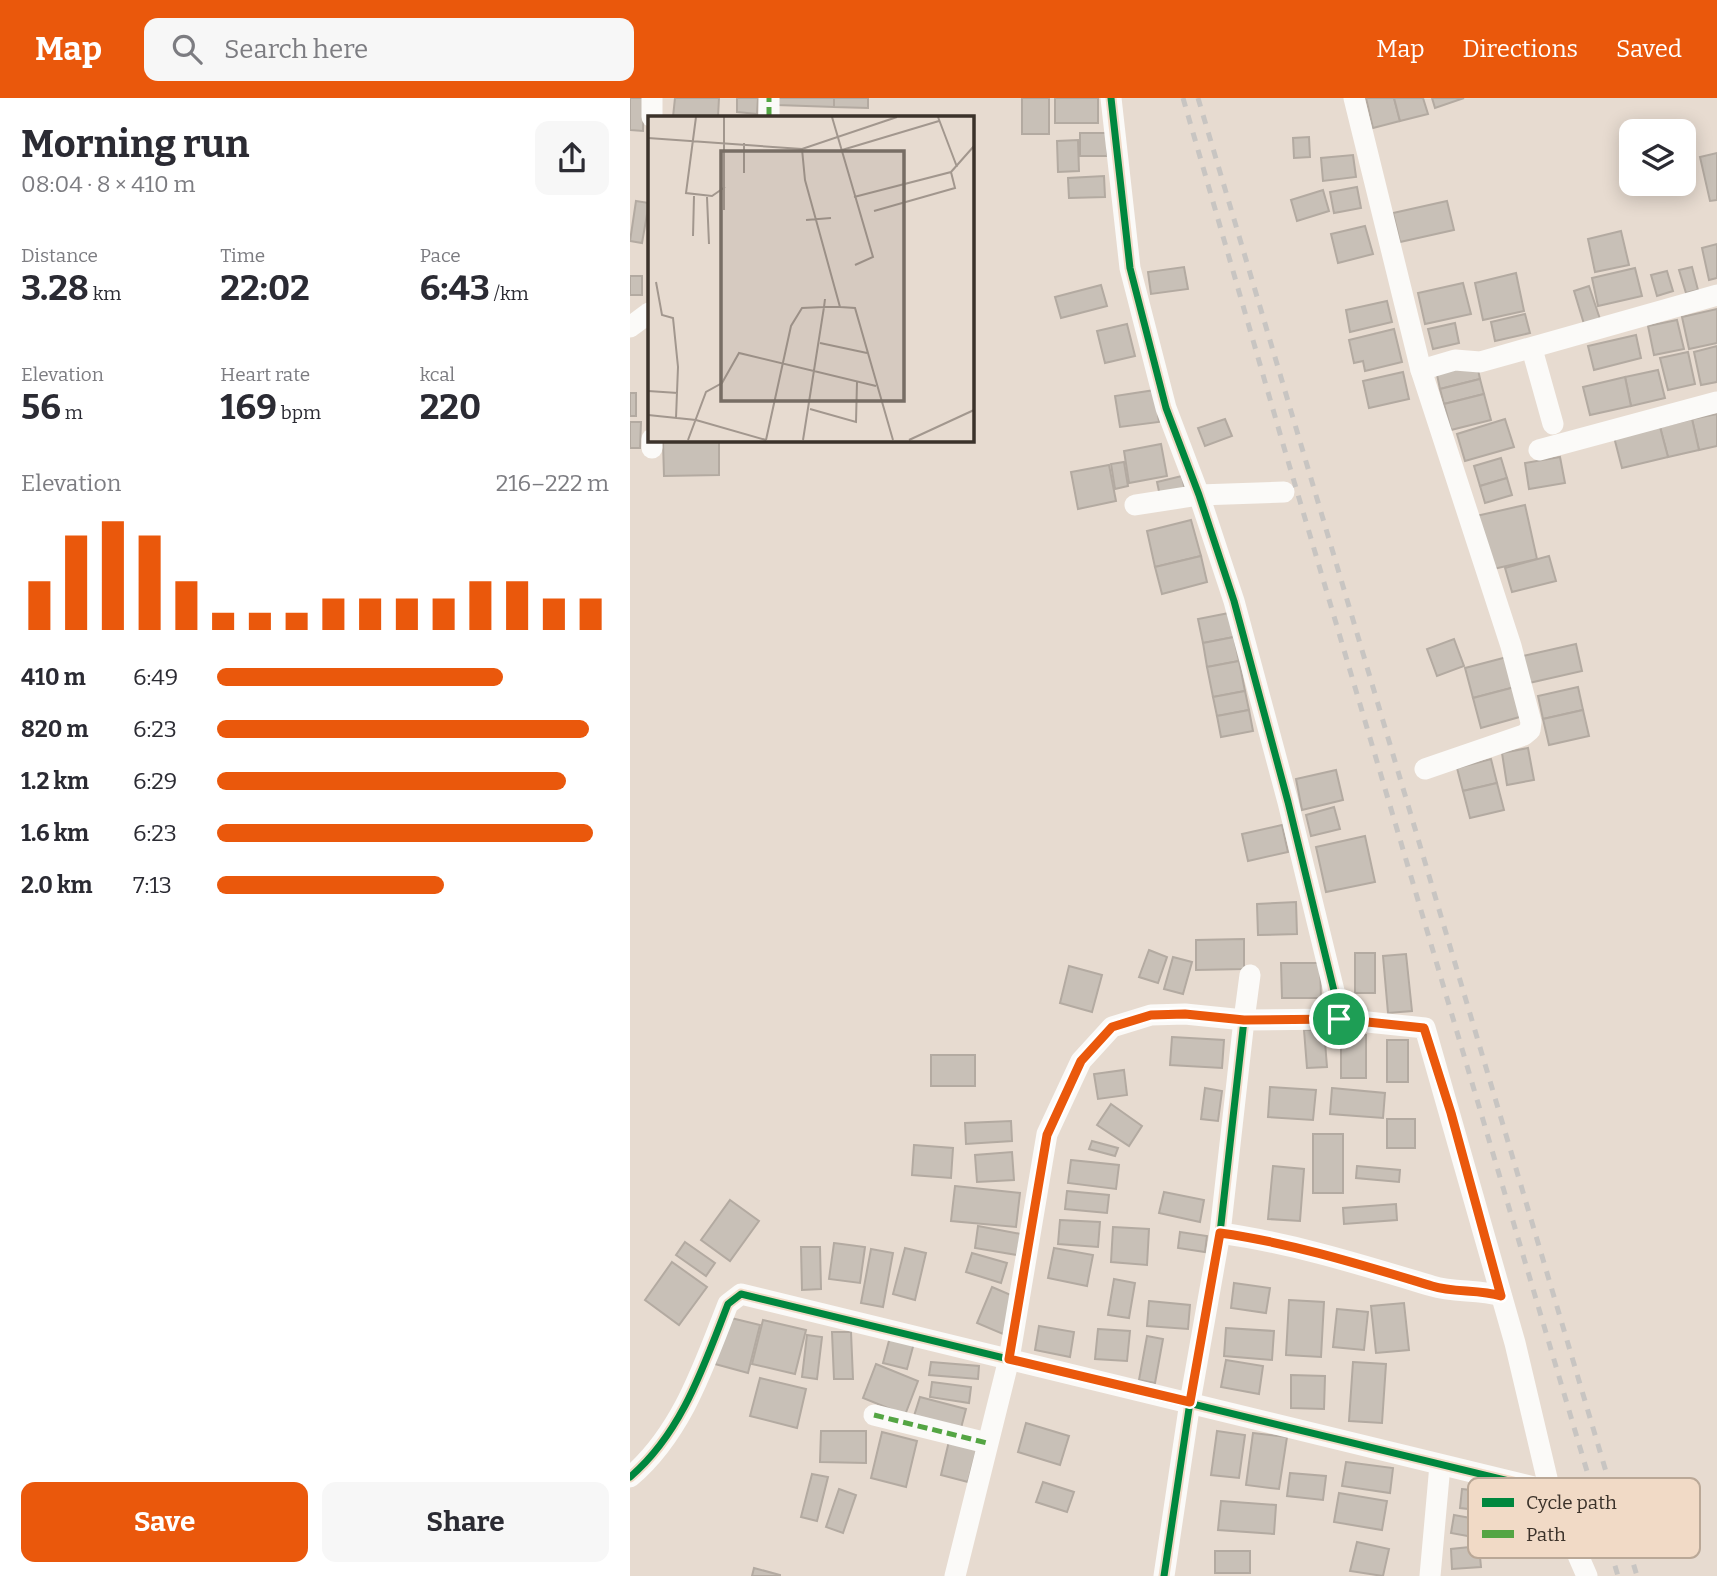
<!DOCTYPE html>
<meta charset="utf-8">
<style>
:root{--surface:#fff;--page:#f7f7f7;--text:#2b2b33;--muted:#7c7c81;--accent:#ea580c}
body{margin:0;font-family:Bitter,serif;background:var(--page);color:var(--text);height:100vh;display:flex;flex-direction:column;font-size:26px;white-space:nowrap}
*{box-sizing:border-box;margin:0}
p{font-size:23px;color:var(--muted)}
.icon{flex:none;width:38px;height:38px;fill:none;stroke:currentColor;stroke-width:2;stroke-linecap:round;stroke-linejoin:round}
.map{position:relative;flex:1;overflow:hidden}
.drawer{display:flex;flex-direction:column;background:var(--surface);width:630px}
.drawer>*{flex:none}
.fabs{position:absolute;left:989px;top:21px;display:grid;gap:14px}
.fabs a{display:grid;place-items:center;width:77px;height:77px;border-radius:14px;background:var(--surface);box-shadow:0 4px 18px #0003;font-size:35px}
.pin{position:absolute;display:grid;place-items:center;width:60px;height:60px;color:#fff;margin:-30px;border:4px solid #fff;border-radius:50%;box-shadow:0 2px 7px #0007}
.round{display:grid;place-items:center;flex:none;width:74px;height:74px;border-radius:14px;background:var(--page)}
.overview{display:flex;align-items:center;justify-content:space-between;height:119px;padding:0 21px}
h1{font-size:38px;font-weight:700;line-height:52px}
.metrics{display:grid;grid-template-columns:repeat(3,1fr);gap:10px;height:119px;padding:7px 21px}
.metrics div{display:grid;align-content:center}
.metrics b{font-size:35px;font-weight:700}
.metrics small{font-size:19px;font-weight:400}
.metrics p{font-size:19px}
.chart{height:196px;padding:14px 21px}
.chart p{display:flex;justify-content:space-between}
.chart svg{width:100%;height:126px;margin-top:7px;stroke:var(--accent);stroke-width:6}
.button{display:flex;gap:14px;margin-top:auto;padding:14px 21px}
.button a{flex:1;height:80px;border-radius:14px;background:var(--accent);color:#fff;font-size:28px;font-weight:700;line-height:80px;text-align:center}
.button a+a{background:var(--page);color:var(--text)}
ul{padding:0 21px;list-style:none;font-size:23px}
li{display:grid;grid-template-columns:112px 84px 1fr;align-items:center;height:52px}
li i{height:18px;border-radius:9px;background:var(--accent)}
header{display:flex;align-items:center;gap:42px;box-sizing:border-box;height:98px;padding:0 35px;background:var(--accent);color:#fff}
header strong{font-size:33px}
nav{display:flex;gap:38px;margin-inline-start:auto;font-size:24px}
.search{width:490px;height:63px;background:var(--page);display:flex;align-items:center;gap:18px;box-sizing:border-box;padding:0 24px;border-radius:14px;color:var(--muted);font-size:26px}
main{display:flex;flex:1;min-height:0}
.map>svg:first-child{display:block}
</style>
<header>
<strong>Map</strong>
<div class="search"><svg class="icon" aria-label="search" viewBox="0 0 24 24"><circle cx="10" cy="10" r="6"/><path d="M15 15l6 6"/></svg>Search here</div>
<nav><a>Map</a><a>Directions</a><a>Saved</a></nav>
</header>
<main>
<section class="drawer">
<div class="overview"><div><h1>Morning run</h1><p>08:04 · 8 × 410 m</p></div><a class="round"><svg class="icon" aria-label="share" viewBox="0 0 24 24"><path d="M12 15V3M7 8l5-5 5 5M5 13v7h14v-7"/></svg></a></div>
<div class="metrics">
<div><p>Distance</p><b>3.28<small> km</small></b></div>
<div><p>Time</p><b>22:02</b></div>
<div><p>Pace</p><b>6:43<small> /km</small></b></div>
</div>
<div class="metrics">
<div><p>Elevation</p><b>56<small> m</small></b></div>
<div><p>Heart rate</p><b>169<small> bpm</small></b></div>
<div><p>kcal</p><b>220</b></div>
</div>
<div class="chart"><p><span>Elevation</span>216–222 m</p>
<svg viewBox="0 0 160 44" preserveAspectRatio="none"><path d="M5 44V27M15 44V11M25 44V6M35 44V11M45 44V27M55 44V38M65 44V38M75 44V38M85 44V33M95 44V33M105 44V33M115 44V33M125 44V27M135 44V27M145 44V33M155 44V33"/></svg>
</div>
<ul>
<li><b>410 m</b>6:49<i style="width:73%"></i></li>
<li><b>820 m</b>6:23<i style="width:95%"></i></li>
<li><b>1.2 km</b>6:29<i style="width:89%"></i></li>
<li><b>1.6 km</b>6:23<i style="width:96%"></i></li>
<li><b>2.0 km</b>7:13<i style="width:58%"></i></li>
</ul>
<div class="button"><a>Save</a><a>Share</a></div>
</section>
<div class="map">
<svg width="1087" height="1478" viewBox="0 0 1087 1478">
<rect width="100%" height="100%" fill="#e7dbd0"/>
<g fill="#c8c0b7" stroke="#b3aaa1" stroke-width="2">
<path d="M0,0H14L13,33L0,32Z"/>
<path d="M45,0H89L88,19H43Z"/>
<path d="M107,0H128L127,16L107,14Z"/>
<path d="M147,0H204V9L147,7Z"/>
<path d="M204,0H238V10L204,9Z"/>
<rect x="392" y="0" width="27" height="36"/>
<rect x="425" y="0" width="43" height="25"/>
<path d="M736,0H764L770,23L743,30Z"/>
<path d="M764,0H793L798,16L770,23Z"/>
<path d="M802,0H834L805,10Z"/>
<rect x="450" y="35" width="27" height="23"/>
<path d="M679,39L680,59L664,60L663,40Z"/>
<path d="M448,42L449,73L428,74L427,43Z"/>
<path d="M1087,55V102L1080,103L1070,59Z"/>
<path d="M723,57L726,79L693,83L691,60Z"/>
<path d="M474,78L475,99L439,100L438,80Z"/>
<path d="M727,89L731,110L704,115L700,94Z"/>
<path d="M693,92L699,113L667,123L661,102Z"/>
<path d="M6,103L19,105L12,145L0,143Z"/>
<path d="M817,103L824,132L770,144L763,115Z"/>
<path d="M735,128L743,156L708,165L701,136Z"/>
<path d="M991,133L999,167L965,174L958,141Z"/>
<path d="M1087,146V180L1079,182L1072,150Z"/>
<path d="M554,169L558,191L521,196L518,174Z"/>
<path d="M1062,169L1068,192L1056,195L1049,172Z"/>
<path d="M1005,170L1012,198L968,208L962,180Z"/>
<path d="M1037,173L1043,193L1027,198L1021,177Z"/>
<path d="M886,175L894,213L853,222L845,185Z"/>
<rect x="0" y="178" width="12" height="19"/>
<path d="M833,185L841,216L795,226L788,195Z"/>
<path d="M471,187L477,208L431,220L425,199Z"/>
<path d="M959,188L970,221L954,226L944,193Z"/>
<path d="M757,203L762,224L720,234L716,212Z"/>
<path d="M1087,211V245L1059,251L1052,219Z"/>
<path d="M895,216L900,235L865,243L861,224Z"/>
<path d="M1047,222L1054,251L1024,257L1018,228Z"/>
<path d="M825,225L829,245L803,251L798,231Z"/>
<path d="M497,226L505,258L475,265L467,233Z"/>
<path d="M764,231L772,264L735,273L733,263L724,265L719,242Z"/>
<path d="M1006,237L1011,260L964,272L958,248Z"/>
<path d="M1087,248V284L1071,287L1064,254Z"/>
<path d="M1058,254L1065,286L1038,292L1030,260Z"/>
<path d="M846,262L850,281L810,291L806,272Z"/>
<path d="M1028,272L1035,300L1001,308L995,279Z"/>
<path d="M773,274L779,301L739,310L733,283Z"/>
<path d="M995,279L1001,308L960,317L953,289Z"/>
<path d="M850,281L854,296L814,306L810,291Z"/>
<path d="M525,292L529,324L490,329L485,298Z"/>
<rect x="0" y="295" width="6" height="23"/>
<path d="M854,296L861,322L821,332L814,306Z"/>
<path d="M1087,316V348L1069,352L1062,321Z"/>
<path d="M595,321L602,338L575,348L568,330Z"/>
<path d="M875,321L884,349L835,363L827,336Z"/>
<path d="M1062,321L1069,352L1038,359L1030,329Z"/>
<path d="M0,324H11L10,350H0Z"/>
<path d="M1030,329L1038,359L992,370L984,339Z"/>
<path d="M89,342V377L34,378L33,343Z"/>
<path d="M531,346L537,378L499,385L494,353Z"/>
<path d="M930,359L935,385L899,391L895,365Z"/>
<path d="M871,360L877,380L850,388L844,368Z"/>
<path d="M494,364L498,388L485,391L481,366Z"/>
<path d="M479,367L486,403L448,411L441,374Z"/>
<path d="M552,378L555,393L530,398L527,384Z"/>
<path d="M877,380L882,397L855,405L850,388Z"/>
<path d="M895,407L907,461L859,472L846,418Z"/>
<path d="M561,422L571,458L525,469L517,433Z"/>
<path d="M571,458L577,484L532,496L525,469Z"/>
<path d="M919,458L926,483L882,494L875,470Z"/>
<path d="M599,515L604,539L573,545L568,521Z"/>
<path d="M604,539L609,563L577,569L573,545Z"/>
<path d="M824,541L834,568L807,578L797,551Z"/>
<path d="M946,546L952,573L899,585L893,558Z"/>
<path d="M877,559L885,589L843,600L835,570Z"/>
<path d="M609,563L615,593L583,599L577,569Z"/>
<path d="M885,589L893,618L851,630L843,600Z"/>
<path d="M948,589L953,612L913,621L908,598Z"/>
<path d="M615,593L619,612L587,618L583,599Z"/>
<path d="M619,612L623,633L591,639L587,618Z"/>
<path d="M953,612L959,638L919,647L913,621Z"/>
<path d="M898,650L904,682L877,687L872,655Z"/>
<path d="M861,661L867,685L833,693L827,670Z"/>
<path d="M706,672L713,702L672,712L666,681Z"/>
<path d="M867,685L874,712L840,720L833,693Z"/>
<path d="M704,709L710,731L681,738L676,717Z"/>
<path d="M652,727L658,754L618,763L612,736Z"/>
<path d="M735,738L745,784L696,794L686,749Z"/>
<path d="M666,804L667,836L628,837L627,806Z"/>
<path d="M614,841V871L566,872V842Z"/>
<path d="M519,852L537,859L528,885L509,879Z"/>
<rect x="725" y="855" width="20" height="40"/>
<path d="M776,856L782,913L758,915L753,858Z"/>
<path d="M543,859L562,864L553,896L534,891Z"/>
<path d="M651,865H690L691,900H652Z"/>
<path d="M439,868L472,877L462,914L430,905Z"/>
<path d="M694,931L697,969L677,970L674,932Z"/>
<rect x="711" y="937" width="25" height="43"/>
<path d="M542,939L594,942L592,970L540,967Z"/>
<rect x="757" y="942" width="21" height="42"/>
<rect x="301" y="957" width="44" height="31"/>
<path d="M494,972L497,997L468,1001L464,976Z"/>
<path d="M640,989L686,992L683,1022L638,1019Z"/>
<path d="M575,990L592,993L588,1023L571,1021Z"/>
<path d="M702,990L755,995L753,1020L700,1016Z"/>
<path d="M481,1006L512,1028L499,1048L467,1027Z"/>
<rect x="757" y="1021" width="28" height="29"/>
<path d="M381,1023L382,1043L336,1046L335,1025Z"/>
<rect x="683" y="1036" width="30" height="59"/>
<path d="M462,1043L488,1050L485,1058L459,1051Z"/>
<path d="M284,1047L323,1050L321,1080L282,1077Z"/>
<path d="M382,1054L384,1082L347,1084L345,1057Z"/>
<path d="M441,1062L489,1067L486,1091L438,1085Z"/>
<path d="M643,1068L674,1071L670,1123L638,1121Z"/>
<path d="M727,1068L770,1072L769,1084L726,1080Z"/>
<path d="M325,1088L390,1095L386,1129L321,1123Z"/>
<path d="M437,1093L479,1097L477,1115L435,1111Z"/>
<path d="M534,1094L574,1102L570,1124L529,1115Z"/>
<path d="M100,1102L129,1123L100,1163L71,1142Z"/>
<path d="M766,1106L767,1122L714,1126L713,1110Z"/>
<path d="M430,1122L470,1124L468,1149L428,1146Z"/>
<path d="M348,1128L391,1136L387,1157L345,1150Z"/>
<path d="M483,1129L519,1131L517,1167L481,1164Z"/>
<path d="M550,1134L577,1138L575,1154L548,1150Z"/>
<path d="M55,1144L85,1165L76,1178L46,1157Z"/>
<path d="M204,1145L235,1149L230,1185L199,1181Z"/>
<path d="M171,1149H190L191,1191L172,1192Z"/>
<path d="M275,1150L296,1155L285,1202L263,1196Z"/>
<path d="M424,1150L463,1157L457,1188L418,1180Z"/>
<path d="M241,1151L263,1155L253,1209L231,1205Z"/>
<path d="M342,1155L377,1165L371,1185L336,1174Z"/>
<path d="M42,1164L77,1189L49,1227L15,1202Z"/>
<path d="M484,1181L505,1185L499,1220L478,1217Z"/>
<path d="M604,1185L640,1190L636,1215L601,1210Z"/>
<path d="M362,1189L388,1200L373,1236L347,1225Z"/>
<path d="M659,1202L694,1204L691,1259L656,1257Z"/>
<path d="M519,1203L560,1207L558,1231L517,1228Z"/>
<path d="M774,1205L779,1252L746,1255L741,1208Z"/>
<path d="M707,1211L738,1214L734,1252L703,1249Z"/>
<path d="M97,1219L130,1227L118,1275L85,1266Z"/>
<path d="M133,1222L176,1232L165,1276L122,1266Z"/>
<path d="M409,1228L444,1234L440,1259L405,1252Z"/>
<path d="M596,1230L644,1233L642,1262L594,1258Z"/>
<path d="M468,1231L500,1233L497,1263L465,1261Z"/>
<path d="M202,1234H221L223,1281H204Z"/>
<path d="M177,1237L192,1239L187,1281L172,1279Z"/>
<path d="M517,1238L533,1241L525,1285L509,1282Z"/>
<path d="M260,1239L284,1245L277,1271L253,1265Z"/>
<path d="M596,1262L633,1268L629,1296L591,1289Z"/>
<path d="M301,1264L349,1268L348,1281L299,1277Z"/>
<path d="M723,1264L756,1266L752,1325L719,1323Z"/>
<path d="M246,1266L288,1283L275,1317L233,1300Z"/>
<path d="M661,1277L695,1278L694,1311L661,1310Z"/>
<path d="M130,1280L176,1291L167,1330L120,1318Z"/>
<path d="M302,1284L341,1289L339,1305L300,1299Z"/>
<path d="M290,1299L336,1311L331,1330L284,1318Z"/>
<path d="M396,1325L439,1338L430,1367L388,1354Z"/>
<path d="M191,1333H236V1365L190,1364Z"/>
<path d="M587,1333L615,1337L609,1380L581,1377Z"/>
<path d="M252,1334L287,1343L276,1389L241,1380Z"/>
<path d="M623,1335L657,1339L649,1391L616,1387Z"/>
<path d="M319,1343L347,1350L338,1384L311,1377Z"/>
<path d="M716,1364L763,1370L760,1395L712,1388Z"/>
<path d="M660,1375L696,1378L693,1402L657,1398Z"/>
<path d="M182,1376L198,1379L187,1423L171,1419Z"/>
<path d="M413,1384L444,1394L437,1414L406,1404Z"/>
<path d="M209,1391L226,1397L213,1435L196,1429Z"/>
<path d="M832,1391L885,1397L883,1416L830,1410Z"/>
<path d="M709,1395L757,1403L752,1432L704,1424Z"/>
<path d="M591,1403L646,1407L644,1436L588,1432Z"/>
<path d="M824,1417L868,1425L865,1443L821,1435Z"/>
<path d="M727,1444L759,1451L753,1478L720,1473Z"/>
<path d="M849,1448L851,1469L822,1471L821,1451Z"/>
<rect x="585" y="1453" width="35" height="22"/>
<path d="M124,1470L150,1477V1478H122Z"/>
</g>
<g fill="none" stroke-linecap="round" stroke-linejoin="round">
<g stroke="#fbfaf8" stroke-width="21">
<path d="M22,0V19"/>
<path d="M481,0L500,170L536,310L569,397L604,503L658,704L706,901L709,921L614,922L590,1135L560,1304L534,1478"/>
<path d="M724,0L791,272L881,548L901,624L900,632L894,637L795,671"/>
<path d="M139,19V0"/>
<path d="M0,229L19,215"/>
<path d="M902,251L923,326"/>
<path d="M791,272L825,262L850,264L1087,197"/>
<path d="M22,350V341"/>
<path d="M909,352L1087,304"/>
<path d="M505,407L569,397L654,394"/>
<path d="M709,921L795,930L885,1245L920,1393L957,1478"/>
<path d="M590,1135C662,1145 732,1167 802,1188C824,1195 849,1191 871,1198"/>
<path d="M244,1317L357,1345"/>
<path d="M0,1379C52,1335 74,1267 98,1206L111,1196L920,1393"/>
<path d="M325,1478L379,1261L417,1036L451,963L482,929L521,917L555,916L614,922L620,877"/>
<path d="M800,1478L810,1367"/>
</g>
<g stroke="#c8c5c2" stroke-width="5" stroke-dasharray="9 9" stroke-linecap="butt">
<path d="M553,0L653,346L988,1478"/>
<path d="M568,0L1007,1478"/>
</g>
<g stroke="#54a543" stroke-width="5" stroke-dasharray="10 5" stroke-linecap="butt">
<path d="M139,19V0"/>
<path d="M244,1317L357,1345"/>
</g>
<defs>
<g id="cycleway">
<path d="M481,0L500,170L536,310L569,397L604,503L658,704L706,901L709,921L614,922L590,1135L560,1304L534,1478"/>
<path d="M0,1379C52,1335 74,1267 98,1206L111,1196L920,1393"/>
</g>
</defs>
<use href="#cycleway" stroke="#f1dac6" stroke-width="11"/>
<use href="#cycleway" stroke="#00873e" stroke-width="7"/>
</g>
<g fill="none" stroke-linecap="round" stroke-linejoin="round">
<defs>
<path id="route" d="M555,916L614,922L709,921L794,930L821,1015L871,1198C849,1191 824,1195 802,1188C732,1167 662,1145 590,1135L560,1304L379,1261L417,1037L451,963L482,929L521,917Z"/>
</defs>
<use href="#route" stroke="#fff" stroke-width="14"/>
<use href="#route" stroke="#ea580c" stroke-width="9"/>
</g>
<g transform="translate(18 18)">
<rect width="326" height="326" fill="#e7dbd0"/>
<path fill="none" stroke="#a2978e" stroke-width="2" d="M48,1L38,77L64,80L77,71M76,1V94M184,1L225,141L207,149M290,1L309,51M0,22L154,33L249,1M154,33L157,64L192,191H176L155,324M194,34L291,5M96,57V27M59,81L61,128M206,81L303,56L326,30M226,95L307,72L303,56M158,104L183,102M45,120L46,80M8,166L14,199L25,202L30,251L28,302M192,191L207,192L245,324M172,227L219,237M0,275L30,277M162,293L208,306L209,266M0,299L48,304L118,324M40,324L58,276L74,267L91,237L228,270M118,324L143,210L154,192L176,191L177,183M261,324L326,294"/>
<path fill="#776d64" fill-opacity="0.15" stroke="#776d64" stroke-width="3.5" d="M73,35H256V285H73Z"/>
<rect width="326" height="326" fill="none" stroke="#3b322a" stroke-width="3.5"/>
</g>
<rect x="838" y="1380" width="232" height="80" rx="10" fill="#f1dac6" stroke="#baa897" stroke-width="2"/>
<rect x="852" y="1400" width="32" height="9" fill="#00873e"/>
<rect x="852" y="1432" width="32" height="8" fill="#54a543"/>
<g font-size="19" fill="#3b322a">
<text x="896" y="1411">Cycle path</text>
<text x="896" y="1443">Path</text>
</g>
</svg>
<div class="fabs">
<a><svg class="icon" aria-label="layers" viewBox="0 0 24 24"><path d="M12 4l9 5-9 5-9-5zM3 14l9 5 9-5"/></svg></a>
</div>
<div class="pin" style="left:709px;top:921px;background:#1e9e55"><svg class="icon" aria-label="arrive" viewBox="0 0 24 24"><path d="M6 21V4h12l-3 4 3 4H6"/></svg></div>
</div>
</main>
